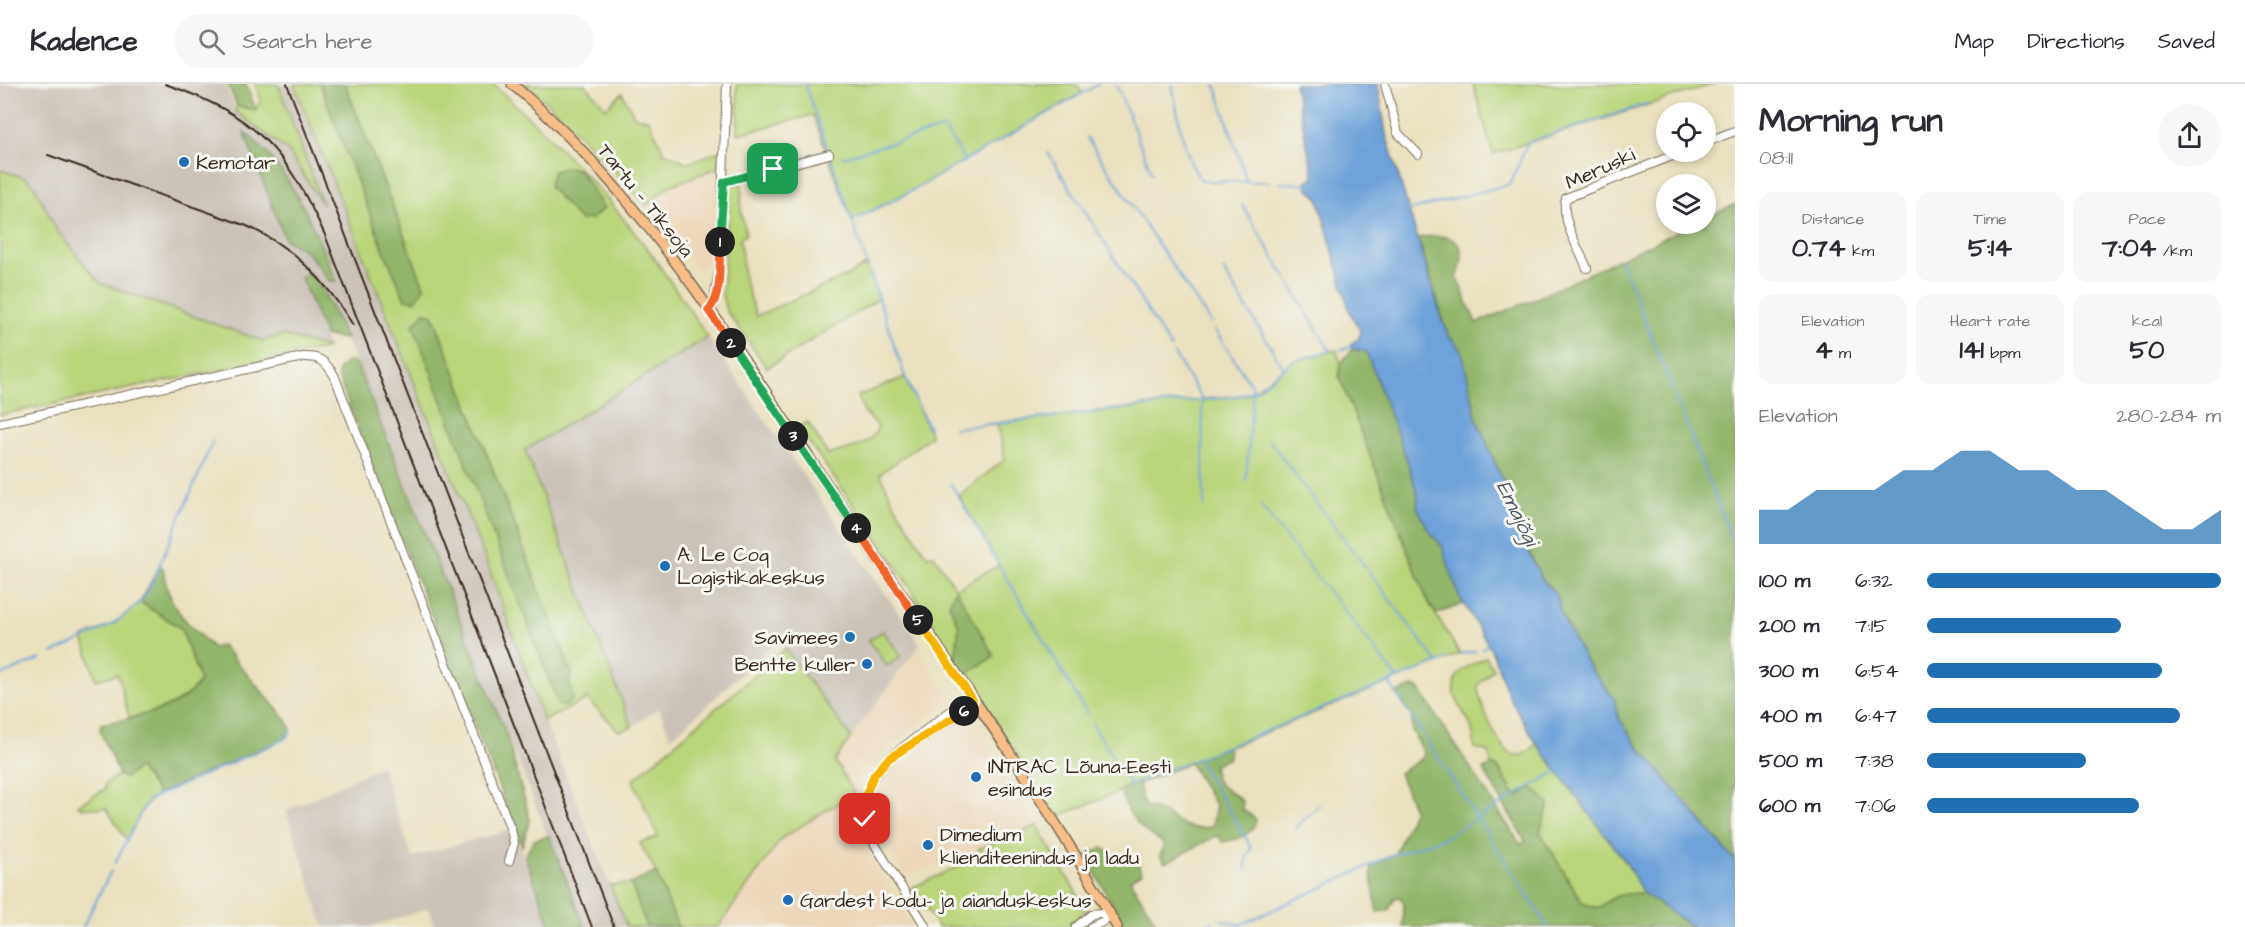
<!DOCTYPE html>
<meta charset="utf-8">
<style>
:root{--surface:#fff;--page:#f7f7f7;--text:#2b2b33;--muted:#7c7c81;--line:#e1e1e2;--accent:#1f6fb2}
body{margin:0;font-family:"Architects Daughter",sans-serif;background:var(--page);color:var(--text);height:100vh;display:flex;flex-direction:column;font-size:22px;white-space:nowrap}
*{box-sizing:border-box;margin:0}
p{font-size:20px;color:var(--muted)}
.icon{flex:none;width:33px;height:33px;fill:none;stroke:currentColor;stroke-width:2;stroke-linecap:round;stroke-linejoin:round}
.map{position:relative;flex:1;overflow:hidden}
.sheet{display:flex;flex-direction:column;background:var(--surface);width:510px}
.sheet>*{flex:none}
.tools{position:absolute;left:1656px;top:18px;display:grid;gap:12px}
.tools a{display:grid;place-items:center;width:60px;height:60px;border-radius:50%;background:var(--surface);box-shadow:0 3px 9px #0003;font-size:30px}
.pin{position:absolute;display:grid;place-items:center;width:51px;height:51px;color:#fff;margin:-26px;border-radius:12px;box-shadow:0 3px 9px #0006}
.km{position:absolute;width:30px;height:30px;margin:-15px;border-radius:50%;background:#222;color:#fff;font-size:16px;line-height:30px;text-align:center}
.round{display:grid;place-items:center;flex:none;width:63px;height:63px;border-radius:32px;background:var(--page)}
.overview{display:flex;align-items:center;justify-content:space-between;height:102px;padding:0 24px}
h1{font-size:33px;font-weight:700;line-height:45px}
.stats{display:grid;grid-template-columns:repeat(3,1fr);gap:9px;height:102px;padding:6px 24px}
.stats div{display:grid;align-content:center;border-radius:15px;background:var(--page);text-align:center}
.stats b{font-size:26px;font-weight:700}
.stats small{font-size:16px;font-weight:400}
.stats p{font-size:16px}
.chart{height:168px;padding:12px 24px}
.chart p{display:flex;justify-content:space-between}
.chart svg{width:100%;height:108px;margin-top:6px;fill:var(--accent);opacity:.7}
ul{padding:0 24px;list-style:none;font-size:20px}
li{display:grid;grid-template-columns:96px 72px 1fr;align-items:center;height:45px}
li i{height:15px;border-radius:8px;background:var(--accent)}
header{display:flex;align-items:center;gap:36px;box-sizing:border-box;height:84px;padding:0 30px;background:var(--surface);border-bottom:2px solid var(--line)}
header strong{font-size:28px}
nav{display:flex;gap:33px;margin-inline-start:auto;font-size:21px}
.search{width:420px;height:54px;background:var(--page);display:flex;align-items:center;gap:15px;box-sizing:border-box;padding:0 21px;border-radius:33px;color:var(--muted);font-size:22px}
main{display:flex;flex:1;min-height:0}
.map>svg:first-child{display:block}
</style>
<header>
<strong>Kadence</strong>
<div class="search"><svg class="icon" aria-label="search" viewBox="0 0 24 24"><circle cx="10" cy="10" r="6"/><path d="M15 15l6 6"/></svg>Search here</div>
<nav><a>Map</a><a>Directions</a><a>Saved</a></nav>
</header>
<main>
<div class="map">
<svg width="1735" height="843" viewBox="0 0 1735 843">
<rect width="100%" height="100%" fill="#f6f6f2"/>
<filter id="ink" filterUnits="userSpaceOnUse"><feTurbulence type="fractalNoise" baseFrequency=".0167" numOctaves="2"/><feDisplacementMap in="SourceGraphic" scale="12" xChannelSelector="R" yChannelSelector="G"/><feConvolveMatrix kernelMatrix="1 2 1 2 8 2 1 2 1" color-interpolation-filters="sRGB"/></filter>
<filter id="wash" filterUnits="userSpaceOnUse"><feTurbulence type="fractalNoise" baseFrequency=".008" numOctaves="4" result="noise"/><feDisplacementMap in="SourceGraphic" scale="24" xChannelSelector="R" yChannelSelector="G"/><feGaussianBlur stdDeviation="1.35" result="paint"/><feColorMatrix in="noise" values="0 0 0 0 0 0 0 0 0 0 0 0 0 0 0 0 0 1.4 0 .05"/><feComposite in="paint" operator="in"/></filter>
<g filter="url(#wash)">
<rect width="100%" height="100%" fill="#e9e0be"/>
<g fill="#ecd7ba">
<path d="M719,83L712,177L697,186L647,121L669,102Z"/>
<path d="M917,564L947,610L948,620L879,669L862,691L855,711L834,677Z"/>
<path d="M965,639L983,659L1037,742L906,793L875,737L877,710L881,699L891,688Z"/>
<path d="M841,717L851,720L854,724L855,743L861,756L912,843H718L782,754Z"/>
</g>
<g fill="#cbc2b8" fill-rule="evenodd">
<path d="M0,0H225L236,27L288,67L322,118L278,0H293L487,479L544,637L627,843H585L356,279L321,203L308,188L301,194L328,264L283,251L263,257L100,199L57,147L35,103L26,94L0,86ZM245,50L263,64L309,132L336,197L328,196L314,175L296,159L286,157Z"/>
<path d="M708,253L920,560L834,677L851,653L778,556L671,654L659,624L632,643L524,366Z"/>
<path d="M381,682L412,773L513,745L551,843H435L429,824L371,843H324L286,727Z"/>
</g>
<g fill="#bad57a" stroke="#7a804c" stroke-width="1.5" fill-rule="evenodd">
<path d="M255,0H278L323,121L288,67L235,27L237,22L255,26L261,16Z"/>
<path d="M294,0H320L383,164L405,215L424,203L345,0H493L548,52L606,113L650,168L708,253L525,366L632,643L619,647L587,615L544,637L487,479ZM433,231L572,590L569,598Z"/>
<path d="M525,0H585L606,24L622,9L635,33L648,35L664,68L688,79L719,67V83L669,102L647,121L549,20Z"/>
<path d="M737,0H1076L1082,9L917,104L852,137L813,31L738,50Z"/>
<path d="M1473,0H1714L1493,70Z"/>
<path d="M0,86L26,94L35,103L57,147L100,199L263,257L283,251L328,264L0,331Z"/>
<path d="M742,98L741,127L746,150L740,155L744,194L756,232L851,190L867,180L879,215L767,284L726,226L722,211L730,102Z"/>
<path d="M1336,266L1341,279L1339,292L1427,516L1460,570L1059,732L964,592L994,572L952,527L959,542L955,576L892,475L798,343L808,338L828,371C847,364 872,364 878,342L864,328L858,312L905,293L931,352L880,390L896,423L927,472L934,471L956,505L999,481L959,412L1005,375L997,339L1249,310L1293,277Z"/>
<path d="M140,518L181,544L200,597C185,619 155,629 129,634L118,590L96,596L83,554L115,539Z"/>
<path d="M883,547L901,572L887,582L869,556Z"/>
<path d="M785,565L851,653L835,677L855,711L851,720L841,717L782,754L718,843H678L656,788L640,759L658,753L633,696Z"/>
<path d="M1486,573L1493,585L1478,601V607C1482,622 1500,676 1521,671C1527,670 1533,664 1537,660L1627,780L1643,809C1633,810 1621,809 1613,814C1597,823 1601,828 1582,818L1540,748V742L1544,735L1516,713L1498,684L1491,682L1489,668L1475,664C1473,658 1474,651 1472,645C1467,629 1445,610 1458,591C1463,583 1478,578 1486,573Z"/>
<path d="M139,683L158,710L144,722L127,756L106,724H82L78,721L105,705V700L119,691L125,694Z"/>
<path d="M1037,742L1086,825L1069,843H938L913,803L982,772L978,765Z"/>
<path d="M631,800L647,843H627L610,801Z"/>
</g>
<g fill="#93b66a" stroke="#677044" stroke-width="1.5">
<path d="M228,0H246L256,26L237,22Z"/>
<path d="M320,0H345L424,203L416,217L405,215L383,164Z"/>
<path d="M244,48C292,86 313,142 336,197L328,196C317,180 307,162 286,157Z"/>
<path d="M568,83L579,86L604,124L592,135L579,136L549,102L553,87Z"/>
<path d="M1735,120V777L1637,661L1618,633L1614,614L1589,583L1561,531L1557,512L1542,495L1522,455L1520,433L1509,423L1506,405L1476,333L1462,267L1448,251L1418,154C1453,148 1471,157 1457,194L1476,239L1533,216L1693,140H1706V134Z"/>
<path d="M308,188L321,203L346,255L325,252L301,194Z"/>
<path d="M425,228L433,231L572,590L569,598L573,614L566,622H559L413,241Z"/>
<path d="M1352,265L1366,266L1406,373L1418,412L1417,422L1428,445L1442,462L1463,520L1436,530L1427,516L1339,292L1341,279Z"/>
<path d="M349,277L356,279L506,650L530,735L522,762L338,293L339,284Z"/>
<path d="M160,481L163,484C167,523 186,538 213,564L222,561L288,638L291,646L287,653L280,657L158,710L139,683L125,694L119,691L100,647L101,640C135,633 180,628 200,597L181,544L140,518Z"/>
<path d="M956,505L994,572L964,592L955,576L959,542L949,520Z"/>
<path d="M1414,602L1419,605L1520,760L1526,758L1483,685L1491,682L1498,683L1516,713L1532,703L1549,720L1540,748L1582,818C1601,828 1597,823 1613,814C1622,809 1633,810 1643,809L1693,843H1403L1404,818L1399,813L1395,814L1388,827L1377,828L1370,782L1395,770L1414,725L1399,689L1423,674L1424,669L1412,646V634L1396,609Z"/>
<path d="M1228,662L1229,674L1214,681C1213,707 1229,703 1242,717V725L1256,735C1255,751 1236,756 1222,758L1218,751L1165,779L1160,772L1164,762C1161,755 1155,755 1149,750C1136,740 1122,722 1121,705L1139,698L1142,717L1146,723C1173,725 1179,752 1212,742L1216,722L1189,678Z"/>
<path d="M549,752L585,843H551L525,772L534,756Z"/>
<path d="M1102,764L1112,770L1135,774L1142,789L1130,796L1159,843H1125L1086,773L1089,769Z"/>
<path d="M656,788L678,843H647L631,800Z"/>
</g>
<path fill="#6da3da" stroke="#54667c" stroke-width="1.5" d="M1294,0H1378L1386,50L1440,229L1448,251L1462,267L1476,333L1506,405L1509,423L1520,433L1522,455L1542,495L1557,512L1561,531L1589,583L1614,614L1618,633L1637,661L1735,777V843H1693L1643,809L1627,780L1537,660L1510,615L1491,565L1459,512L1442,462L1428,445L1417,422L1418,412L1406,373L1366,267L1352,265L1350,260L1359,255L1360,246L1350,229L1318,114L1307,103L1306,97L1314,94Z"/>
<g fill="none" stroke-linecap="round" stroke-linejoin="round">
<g stroke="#6da3da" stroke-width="2">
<path d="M805,0L828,66L807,72"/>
<path d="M1172,0C1178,28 1183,76 1202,97L1269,98"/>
<path d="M1215,0L1247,97"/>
<path d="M1117,2L1152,90"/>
<path d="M1087,54L1211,239"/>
<path d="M1048,69L1171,264"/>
<path d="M843,73L944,44L965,77"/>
<path d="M831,74L905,293L929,345"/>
<path d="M1279,99L1309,100"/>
<path d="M1408,127L1510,100L1528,58L1647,20"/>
<path d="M852,137L917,104L1099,0"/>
<path d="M1621,176L1735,463"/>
<path d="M1223,186L1283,283"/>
<path d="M1214,245L1253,304L1246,397"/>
<path d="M1340,266L1351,263"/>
<path d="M1174,270L1202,315L1204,422"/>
<path d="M954,344L1238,312L1258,305L1293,277L1330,267L1242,121"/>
<path d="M1269,356L1437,578"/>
<path d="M951,400L1088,631"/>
<path d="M1261,422L1398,595"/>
<path d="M1482,565L1489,559"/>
<path d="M53,569C88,552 125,540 148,508L213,357"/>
<path d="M1460,570L1476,567"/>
<path d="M0,592L40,575"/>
<path d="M1389,598L1548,843"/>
<path d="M1092,639L1130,701L1447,575"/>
<path d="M1198,676L1249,759L1251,766L1247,771L1246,786"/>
<path d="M1295,744L1320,721"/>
<path d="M115,779L148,716L280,657L287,653L291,646"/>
<path d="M1221,836L1240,841L1395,770L1444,754L1559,686"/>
<path d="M83,843L111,787"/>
<path d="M1200,843L1213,838"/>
</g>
</g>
</g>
<g filter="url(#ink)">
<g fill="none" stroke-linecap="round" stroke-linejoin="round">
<defs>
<g id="minor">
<path d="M1385,0L1398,49L1418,70"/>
<path d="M1706,58L1735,47"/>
<path d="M724,98L829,70"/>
<path d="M1587,184C1579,165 1560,135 1566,114L1682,68"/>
<path d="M708,226L713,222L719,187L727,0"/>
<path d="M0,339L303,273C320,272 325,277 334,291L511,746L514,759L509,777"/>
<path d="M909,662L961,630L972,618"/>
<path d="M926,843L871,754L865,735L864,715L873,694L888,675L956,623L973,617"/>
<path d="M1076,843L1092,830L1109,828"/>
<path d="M1091,843L1104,837L1109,828"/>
</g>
<path id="major" d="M512,0C651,117 747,283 848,432C939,567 1038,700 1117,843"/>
</defs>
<use href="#minor" stroke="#786a56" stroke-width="10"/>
<use href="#major" stroke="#786a56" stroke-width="12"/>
<use href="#minor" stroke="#fff" stroke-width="8"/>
<use href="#major" stroke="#f7be88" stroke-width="9"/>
<g stroke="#3b2a1e" stroke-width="2">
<path d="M165,0C256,31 286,66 325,151L592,843"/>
<path d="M287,0L614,843"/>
<path d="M48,71L247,142C296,165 325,196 353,241"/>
</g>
</g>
</g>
<g fill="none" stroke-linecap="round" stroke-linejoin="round" filter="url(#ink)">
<defs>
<path id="split-1" d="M720,158L724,98L773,85"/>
<path id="split-2" d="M720,158C719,177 723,214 708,226L731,259"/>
<path id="split-3" d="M731,259L793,352"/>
<path id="split-4" d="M793,352L856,444"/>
<path id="split-5" d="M856,444L918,536"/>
<path id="split-6" d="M918,536L973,616L964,627"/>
<path id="split-7" d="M874,691L888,675L964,627"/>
<path id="split-8" d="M865,735L864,715L874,691"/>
</defs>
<use href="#split-1" stroke="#fff" stroke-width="12"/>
<use href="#split-2" stroke="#fff" stroke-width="12"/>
<use href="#split-3" stroke="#fff" stroke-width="12"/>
<use href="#split-4" stroke="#fff" stroke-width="12"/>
<use href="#split-5" stroke="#fff" stroke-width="12"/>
<use href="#split-6" stroke="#fff" stroke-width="12"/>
<use href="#split-7" stroke="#fff" stroke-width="12"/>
<use href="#split-8" stroke="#fff" stroke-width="12"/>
<use href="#split-1" stroke="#22a559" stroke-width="8"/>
<use href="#split-2" stroke="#f0652b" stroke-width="8"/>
<use href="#split-3" stroke="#22a559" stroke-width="8"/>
<use href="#split-4" stroke="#22a559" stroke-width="8"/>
<use href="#split-5" stroke="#f0652b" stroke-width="8"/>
<use href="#split-6" stroke="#f5b400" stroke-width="8"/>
<use href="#split-7" stroke="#f5b400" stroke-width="8"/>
<use href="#split-8" stroke="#f5b400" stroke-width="8"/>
</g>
<g fill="#1f6fb2" stroke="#f6f6f2" stroke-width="2">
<circle cx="184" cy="78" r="6"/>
<circle cx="665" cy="482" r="6"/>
<circle cx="850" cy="553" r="6"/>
<circle cx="867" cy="580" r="6"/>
<circle cx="976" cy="693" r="6"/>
<circle cx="928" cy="761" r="6"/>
<circle cx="788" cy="816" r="6"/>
</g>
<g text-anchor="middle" stroke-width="6" stroke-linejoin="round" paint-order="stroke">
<g font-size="20" fill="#3b2a1e" stroke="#f6f6f2" text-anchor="start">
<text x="196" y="85">Kemotar</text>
<text x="677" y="477">A. Le Coq<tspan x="677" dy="23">Logistikakeskus</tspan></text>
<text x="838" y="560" text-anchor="end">Savimees</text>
<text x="855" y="587" text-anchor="end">Bentte kuller</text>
<text x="988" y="689">INTRAC Lõuna-Eesti<tspan x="988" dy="23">esindus</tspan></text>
<text x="940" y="757">Dimedium<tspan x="940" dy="23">klienditeenindus ja ladu</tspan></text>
<text x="800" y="823">Gardest kodu- ja aianduskeskus</text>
</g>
<g font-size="20" fill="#3b2a1e" stroke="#f6f6f2">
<text transform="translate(1600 84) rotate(-24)" y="7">Meruski</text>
<text transform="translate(646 116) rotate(51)" y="7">Tartu — Tiksoja</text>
</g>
<g font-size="21" font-style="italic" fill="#4c5460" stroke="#f6f6f2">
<text transform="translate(1518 429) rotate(64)" y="7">Emajõgi</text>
</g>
</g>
</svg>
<div class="tools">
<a><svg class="icon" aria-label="locate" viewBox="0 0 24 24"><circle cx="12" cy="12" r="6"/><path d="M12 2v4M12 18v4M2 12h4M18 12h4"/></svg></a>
<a><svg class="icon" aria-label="layers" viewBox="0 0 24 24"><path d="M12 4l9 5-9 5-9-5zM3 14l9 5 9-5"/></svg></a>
</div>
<div class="pin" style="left:773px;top:85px;background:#1e9e55"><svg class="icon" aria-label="arrive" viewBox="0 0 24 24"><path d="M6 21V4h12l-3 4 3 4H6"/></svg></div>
<div class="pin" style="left:865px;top:735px;background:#d93025"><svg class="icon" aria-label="check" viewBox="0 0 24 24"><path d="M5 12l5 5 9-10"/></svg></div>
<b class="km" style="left:720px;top:158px">1</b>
<b class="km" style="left:731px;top:259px">2</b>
<b class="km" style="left:793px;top:352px">3</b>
<b class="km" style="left:856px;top:444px">4</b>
<b class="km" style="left:918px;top:536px">5</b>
<b class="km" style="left:964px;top:627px">6</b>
</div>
<section class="sheet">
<div class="overview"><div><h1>Morning run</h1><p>08:11</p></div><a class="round"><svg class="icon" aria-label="share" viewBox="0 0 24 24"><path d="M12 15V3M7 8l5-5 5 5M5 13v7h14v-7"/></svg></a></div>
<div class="stats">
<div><p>Distance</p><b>0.74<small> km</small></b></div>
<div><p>Time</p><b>5:14</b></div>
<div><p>Pace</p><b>7:04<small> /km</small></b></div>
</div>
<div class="stats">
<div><p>Elevation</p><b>4<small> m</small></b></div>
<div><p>Heart rate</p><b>141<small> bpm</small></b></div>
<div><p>kcal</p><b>50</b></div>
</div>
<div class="chart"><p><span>Elevation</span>280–284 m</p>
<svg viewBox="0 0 160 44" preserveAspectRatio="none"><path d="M0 44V30L10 30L20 22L30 22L40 22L50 14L60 14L70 6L80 6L90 14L100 14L110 22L120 22L130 30L140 38L150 38L160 30V44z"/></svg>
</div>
<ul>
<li><b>100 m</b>6:32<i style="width:100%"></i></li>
<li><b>200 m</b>7:15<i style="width:66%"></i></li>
<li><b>300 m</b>6:54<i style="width:80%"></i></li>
<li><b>400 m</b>6:47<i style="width:86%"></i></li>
<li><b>500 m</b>7:38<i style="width:54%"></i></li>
<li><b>600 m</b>7:06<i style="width:72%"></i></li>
</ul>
</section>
</main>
